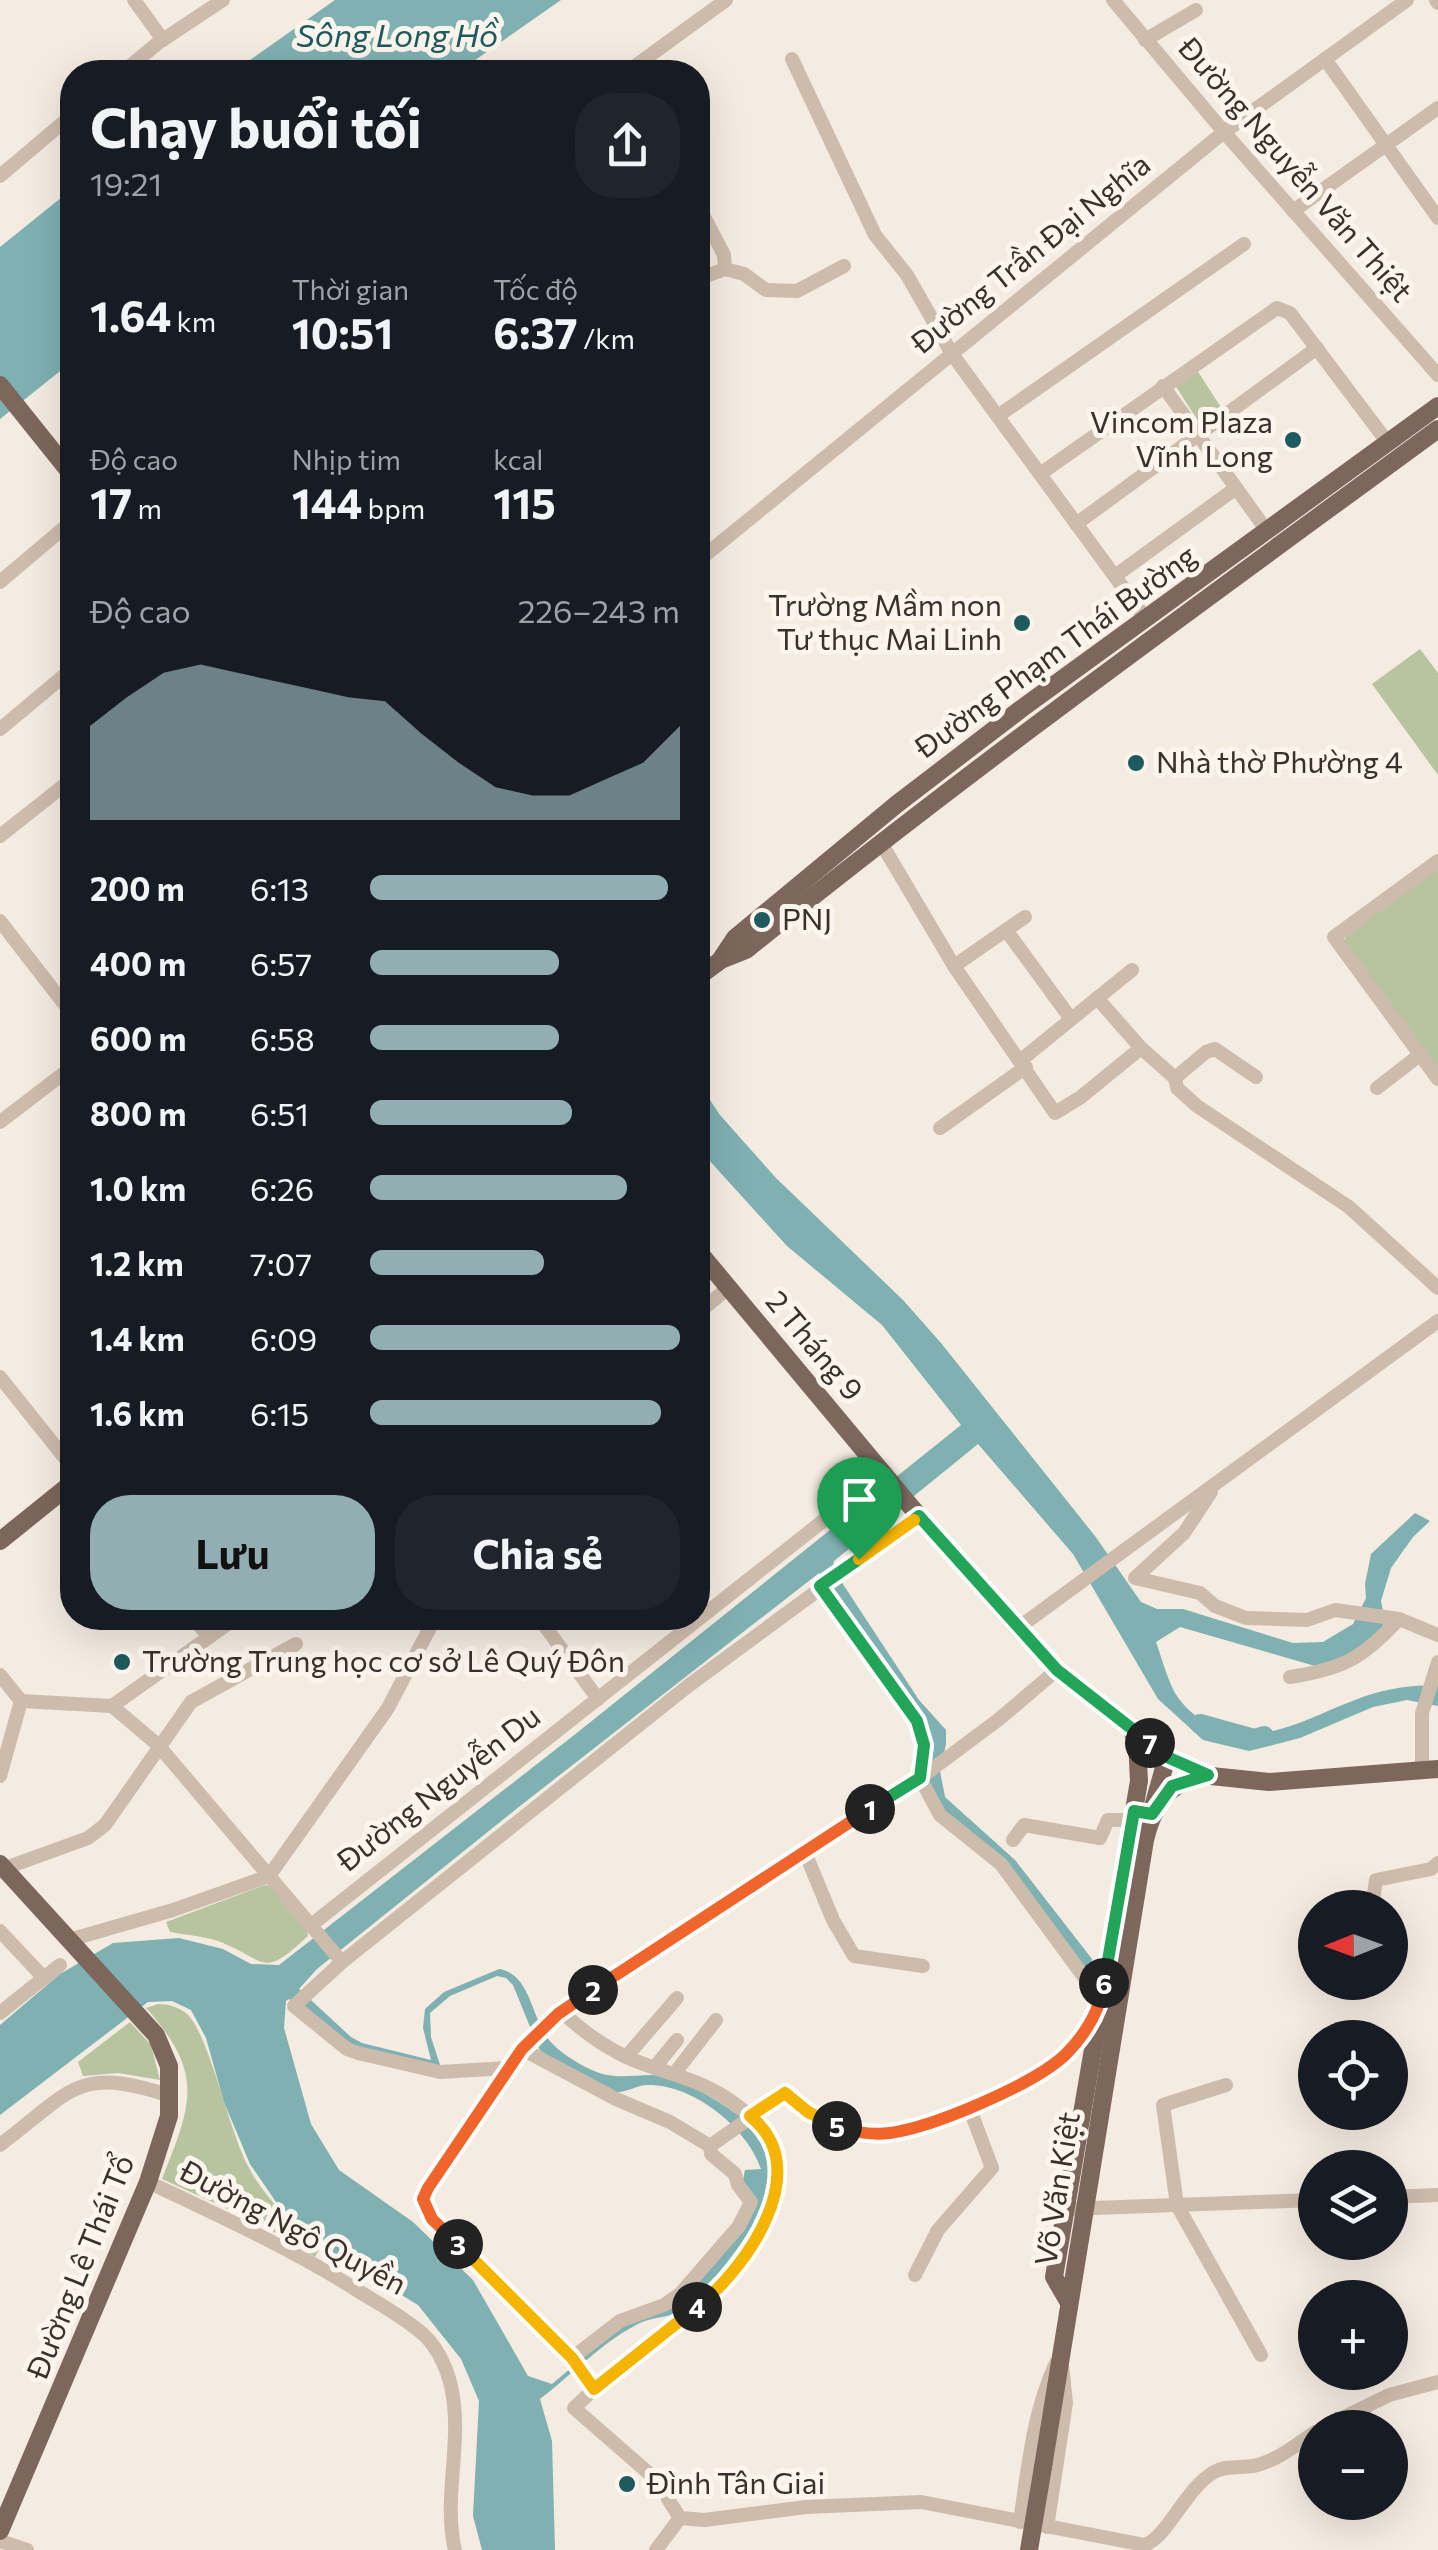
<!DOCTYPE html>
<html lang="vi">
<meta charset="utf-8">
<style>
:root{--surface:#171b24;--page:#20242c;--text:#f1f3f6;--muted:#9ea1a6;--accent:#92aeb2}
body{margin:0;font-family:Commissioner,sans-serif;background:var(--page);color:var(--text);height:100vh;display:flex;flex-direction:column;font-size:38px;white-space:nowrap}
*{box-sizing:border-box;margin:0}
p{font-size:32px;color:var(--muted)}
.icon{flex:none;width:55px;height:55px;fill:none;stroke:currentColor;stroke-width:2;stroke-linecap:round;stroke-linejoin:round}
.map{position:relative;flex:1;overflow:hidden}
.panel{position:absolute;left:60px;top:60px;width:650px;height:1570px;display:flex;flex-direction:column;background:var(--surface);border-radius:40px;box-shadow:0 10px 40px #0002}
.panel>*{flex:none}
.needle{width:65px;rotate:269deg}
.buttons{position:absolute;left:1298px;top:1890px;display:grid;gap:20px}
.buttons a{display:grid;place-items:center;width:110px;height:110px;border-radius:50%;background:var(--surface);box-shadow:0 10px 40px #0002;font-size:50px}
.pin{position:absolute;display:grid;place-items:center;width:85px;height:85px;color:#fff;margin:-102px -42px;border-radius:50% 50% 50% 0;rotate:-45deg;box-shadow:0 0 10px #0007}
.pin .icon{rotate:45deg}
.km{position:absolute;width:50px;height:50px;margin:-25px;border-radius:50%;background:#222;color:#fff;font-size:28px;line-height:50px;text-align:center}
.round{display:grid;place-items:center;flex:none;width:105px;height:105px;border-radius:40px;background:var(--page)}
.summary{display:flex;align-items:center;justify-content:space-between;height:170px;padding:0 30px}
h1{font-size:55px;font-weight:700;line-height:75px}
.stats{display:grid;grid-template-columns:repeat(3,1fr);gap:15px;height:170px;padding:10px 30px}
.stats div{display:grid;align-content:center}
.stats b{font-size:42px;font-weight:700}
.stats small{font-size:28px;font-weight:400}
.stats p{font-size:28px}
.chart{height:280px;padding:20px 30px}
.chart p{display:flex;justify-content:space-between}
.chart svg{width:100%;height:180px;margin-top:10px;fill:var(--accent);opacity:.7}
.primary-button{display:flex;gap:20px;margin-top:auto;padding:20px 30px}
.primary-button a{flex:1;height:115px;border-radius:40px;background:var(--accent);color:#111;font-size:40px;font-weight:700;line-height:115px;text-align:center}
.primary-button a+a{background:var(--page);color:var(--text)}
ul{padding:0 30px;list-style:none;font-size:32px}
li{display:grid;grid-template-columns:160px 120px 1fr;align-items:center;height:75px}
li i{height:25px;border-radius:12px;background:var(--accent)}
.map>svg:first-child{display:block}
</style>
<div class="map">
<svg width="1438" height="2550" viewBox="0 0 1438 2550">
<rect width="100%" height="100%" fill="#f4ebe1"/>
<g fill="#b8c4a0">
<path d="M1195,367L1222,409L1200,424L1173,382Z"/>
<path d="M1420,649L1438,673V775L1372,684Z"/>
<path d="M1438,867V1069L1344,941L1346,936Z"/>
<path d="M265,1885L270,1886L307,1929L308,1936C260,1981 268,1960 218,1941C203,1936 185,1935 170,1932L166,1922Z"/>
<path d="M158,2004C168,2004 179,2007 187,2014C209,2034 229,2131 248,2166C264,2198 294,2225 320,2248L315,2257L261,2224L162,2179C192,2103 205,2074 146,2008Z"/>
<path d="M130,2022L151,2045L160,2080L118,2073L83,2076L78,2062Z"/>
</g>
<g fill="#7fb0b2" fill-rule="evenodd">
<path d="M335,0H561L458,72H233Z"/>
<path d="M72,189V370L59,372L0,419V247Z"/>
<path d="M698,1082L720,1115L776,1178L903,1300L941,1343L1095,1536L1141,1602L1157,1609H1183L1293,1643L1323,1642L1353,1624L1366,1598L1365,1584L1371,1554L1415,1513L1430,1521L1413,1537L1391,1568L1381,1601L1385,1622L1374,1641L1348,1656L1315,1666L1180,1627L1156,1642C1162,1659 1167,1678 1175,1693C1183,1706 1195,1717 1209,1724C1260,1750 1306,1718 1355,1700C1380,1690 1411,1684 1438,1686V1706L1407,1700L1373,1707L1300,1738L1249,1751L1203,1740L1158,1699L1073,1554L978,1444L834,1561L833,1569L919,1700L946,1730V1744L940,1771L945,1797L1015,1860L1092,1959L1090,1977L1049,1919L944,1813L928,1782L934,1747L922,1721L819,1573L520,1806L317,1969L299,1989L351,2037L362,2043L431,2060L423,2028L425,2009L444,1992L499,1969C531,1974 531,2018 549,2040C559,2052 578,2064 592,2070C613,2080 631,2075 652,2075C679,2077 713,2097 735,2113C801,2160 760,2221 722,2269C713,2280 704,2295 693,2305C678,2318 654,2315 636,2325C600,2344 573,2374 540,2399L552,2441L555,2550H482L473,2516L479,2401L461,2359L418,2305L328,2250L276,2202L250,2164L224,2102L206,2038L191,2010L172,2001L148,2002L0,2115V2025L60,1974L113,1943L179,1938L223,1949L251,1964L279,1965L573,1736L961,1425L882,1325L787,1246L698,1148ZM497,1976L506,1978L513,1985L539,2049L549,2061L615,2092C627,2093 634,2086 646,2085C692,2083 747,2127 761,2169L745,2170L743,2180L754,2209L741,2234L684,2298L631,2321L577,2359L571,2368L552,2384L528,2376L473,2280L413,2222L339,2170L311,2124L284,2028L286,2001L289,1999L352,2049L441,2068L431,2037L430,2013L450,1996Z"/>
</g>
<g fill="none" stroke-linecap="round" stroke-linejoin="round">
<path stroke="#7fb0b2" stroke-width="20" d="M1200,1724L1254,1739L1264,1736"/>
<g stroke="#cdbbac" stroke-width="14">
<path d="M134,0L163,40"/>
<path d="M1113,0L1224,132L1438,375"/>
<path d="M1436,0L1438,3"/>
<path d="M1145,40L1196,10"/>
<path d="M792,59L875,235L907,275L952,354L1146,619"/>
<path d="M1325,59L1438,218"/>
<path d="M123,72L158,43L223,0"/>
<path d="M627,72L726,0"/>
<path d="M0,176L72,115"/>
<path d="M698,205L724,255L725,269"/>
<path d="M1293,211L1438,108"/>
<path d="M698,279L725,269L744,274L766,290L797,291L844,266"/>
<path d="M1163,386L1267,531"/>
<path d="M998,416L1244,244"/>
<path d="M1040,474L1277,308L1290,313L1388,443"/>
<path d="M1076,524L1317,348"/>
<path d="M698,561L1224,132L1407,0"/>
<path d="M1115,576L1236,488"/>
<path d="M0,582L72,521"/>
<path d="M0,729L72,669"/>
<path d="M0,836L72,779"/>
<path d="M880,841L954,966L1055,1113L1081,1097L1141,1048L1175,1078L1177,1088L1197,1106L1349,1207L1438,1288"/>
<path d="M1438,861L1334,937L1438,1079"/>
<path d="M0,921L72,1014"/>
<path d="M1006,930L1071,1019"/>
<path d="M954,966L1025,917"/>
<path d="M1097,998L1141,1048"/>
<path d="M1021,1060L1132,970"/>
<path d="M1175,1078L1206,1052L1215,1049L1256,1077"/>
<path d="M1377,1088L1421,1054"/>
<path d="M0,1122L72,1067"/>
<path d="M940,1128L1026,1067"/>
<path d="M698,1313L728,1288"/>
<path d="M0,1377L72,1467"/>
<path d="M1211,1492L1184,1533L1135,1578L1200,1593L1215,1606L1246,1618L1307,1620L1335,1610L1399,1619L1438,1635"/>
<path d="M919,1516L688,1686L342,1962L294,2006L347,2049L358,2053L440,2072L508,2068L522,2049L557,2014L804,1850L920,1778L998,1720L1057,1670"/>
<path d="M821,1586L917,1721L925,1745L920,1778L940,1815L1001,1864L1101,2000"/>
<path d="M193,1618L209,1637"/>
<path d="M539,1618L598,1699"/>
<path d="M1018,1628L1438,1321"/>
<path d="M0,1675L21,1701"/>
<path d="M1290,1677C1343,1669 1363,1658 1399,1619"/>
<path d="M21,1701L112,1706L236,1618"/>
<path d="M112,1706L158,1745L342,1962"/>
<path d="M1422,1770V1713L1438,1662"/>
<path d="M0,1776L21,1701"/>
<path d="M1013,1840L1024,1825L1100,1838L1108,1820H1132"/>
<path d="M804,1850L833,1920L854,1956L923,1966"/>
<path d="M0,1870L88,1838L105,1825L191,1702L296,1644"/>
<path d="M1372,1908L1376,1880L1431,1869L1438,1863"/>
<path d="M310,1926L885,1472"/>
<path d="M0,1931L44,1978"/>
<path d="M69,1940L173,1910L269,1876L388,1708L435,1618"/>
<path d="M561,2011C581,2030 606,2048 631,2059C661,2072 695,2078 723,2096C757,2117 783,2147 774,2189C756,2283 663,2334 594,2389"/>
<path d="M0,2013L60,1965"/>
<path d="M522,2049L616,2099L670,2122L710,2146L785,2093C805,2109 826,2126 852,2131C907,2142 1018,2092 1061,2058C1076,2045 1088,2024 1100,2009"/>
<path d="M626,2057L677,1998"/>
<path d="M655,2067L677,2040"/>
<path d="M508,2068L428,2188L423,2199L426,2211L572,2358L594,2389L574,2408L668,2490V2499L680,2518L704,2520L806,2507L921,2502L1145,2545C1168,2536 1186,2488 1214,2472C1226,2465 1240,2468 1253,2466C1275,2462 1296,2445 1315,2432"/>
<path d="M674,2074L716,2020"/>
<path d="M1226,2085L1163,2105L1177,2205L1261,2355"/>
<path d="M0,2145C73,2090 76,2065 171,2096"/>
<path d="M148,2182C220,2216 292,2249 360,2292C381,2305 405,2318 424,2335C440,2350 450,2375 453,2397C461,2448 443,2500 455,2550"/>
<path d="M1390,2197L1438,2195"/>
<path d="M1066,2209L1315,2200"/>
<path d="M915,2275L938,2230L992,2168L969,2107"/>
<path d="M572,2358L620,2321L664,2305L680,2294L739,2226L751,2202L738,2185L735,2174L711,2154L710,2146"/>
<path d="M1322,2428L1389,2395L1438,2382"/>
<path d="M1020,2522C1028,2469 1033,2412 1056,2363"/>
<path d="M1047,2527L1066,2403L1062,2365"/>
<path d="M0,2541L27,2550"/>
<path d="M656,2550L680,2518"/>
</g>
<g stroke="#7d675c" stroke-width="18">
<path d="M0,385L72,475"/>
<path d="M721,959L735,938L897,804L1021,709L1438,406"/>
<path d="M698,977L721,960L746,950C971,768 1205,600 1438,429"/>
<path d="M698,1251L912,1508L1018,1628L1057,1670L1167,1757L1211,1776L1269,1782L1438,1769"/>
<path d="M0,1541L72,1483"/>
<path d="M1153,1807L1167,1757"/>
<path d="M0,1864L156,2035L169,2066V2116L148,2182L0,2531"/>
<path d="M1068,2301L1054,2277L1139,1781L1137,1741L1131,1729"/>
<path d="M1043,2467L1145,1840C1154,1803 1169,1782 1207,1775"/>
</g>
<path stroke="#7d675c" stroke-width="18" d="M1029,2550L1043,2467"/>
</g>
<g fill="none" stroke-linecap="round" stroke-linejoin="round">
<defs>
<path id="split-1" d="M859,1559L820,1586L917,1721L924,1745L920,1778L870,1809"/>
<path id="split-2" d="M593,1990L870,1809"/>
<path id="split-3" d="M458,2244L432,2219L423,2199L428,2188L522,2049L558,2014L593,1990"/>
<path id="split-4" d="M458,2244L572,2358L594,2389L697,2307"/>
<path id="split-5" d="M697,2307C746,2269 817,2169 750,2116L785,2093L808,2112L837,2126"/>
<path id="split-6" d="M837,2126C853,2132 873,2135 890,2133C933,2127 1033,2085 1065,2055C1085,2035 1100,2010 1104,1983"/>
<path id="split-7" d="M1104,1983L1134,1811L1152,1814L1172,1786L1208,1775L1167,1757L1150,1743"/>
<path id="split-8" d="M914,1520L919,1516L1057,1670L1150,1743"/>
<path id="split-9" d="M859,1559L914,1520"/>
</defs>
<use href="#split-1" stroke="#fff" stroke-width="20"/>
<use href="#split-2" stroke="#fff" stroke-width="20"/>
<use href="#split-3" stroke="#fff" stroke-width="20"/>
<use href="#split-4" stroke="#fff" stroke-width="20"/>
<use href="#split-5" stroke="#fff" stroke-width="20"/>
<use href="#split-6" stroke="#fff" stroke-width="20"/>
<use href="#split-7" stroke="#fff" stroke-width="20"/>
<use href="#split-8" stroke="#fff" stroke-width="20"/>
<use href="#split-9" stroke="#fff" stroke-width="20"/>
<use href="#split-1" stroke="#22a559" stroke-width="12"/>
<use href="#split-2" stroke="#f0652b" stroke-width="12"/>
<use href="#split-3" stroke="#f0652b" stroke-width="12"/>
<use href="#split-4" stroke="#f5b400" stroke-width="12"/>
<use href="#split-5" stroke="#f5b400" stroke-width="12"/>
<use href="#split-6" stroke="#f0652b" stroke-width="12"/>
<use href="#split-7" stroke="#22a559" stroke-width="12"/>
<use href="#split-8" stroke="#22a559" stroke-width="12"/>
<use href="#split-9" stroke="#f5b400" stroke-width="12"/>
</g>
<g fill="#1f5a5e" stroke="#fbf5ee" stroke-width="4">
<circle cx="1293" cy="440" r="10"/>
<circle cx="1022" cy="623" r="10"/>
<circle cx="1136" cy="763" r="10"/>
<circle cx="762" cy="920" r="10"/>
<circle cx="122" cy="1662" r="10"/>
<circle cx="627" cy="2484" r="10"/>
</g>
<g text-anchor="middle" stroke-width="10" stroke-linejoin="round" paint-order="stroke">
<g font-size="30" fill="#3b302b" stroke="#fbf5ee">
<text transform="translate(1295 170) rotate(49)" y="10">Đường Nguyễn Văn Thiệt</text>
<text transform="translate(1031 254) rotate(-39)" y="10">Đường Trần Đại Nghĩa</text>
<text transform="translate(1056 652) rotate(-36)" y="10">Đường Phạm Thái Bường</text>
<text transform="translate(814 1346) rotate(50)" y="10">2 Tháng 9</text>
<text transform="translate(439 1789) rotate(-38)" y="10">Đường Nguyễn Du</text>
<text transform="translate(1058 2189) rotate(-81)" y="10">Võ Văn Kiệt</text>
<text transform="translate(293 2228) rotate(28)" y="10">Đường Ngô Quyền</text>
<text transform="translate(81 2267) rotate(-68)" y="10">Đường Lê Thái Tổ</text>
</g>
<g font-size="30" fill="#3b302b" stroke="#fbf5ee" text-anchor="start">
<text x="1273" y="433" text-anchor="end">Vincom Plaza<tspan x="1273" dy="34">Vĩnh Long</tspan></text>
<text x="1002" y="616" text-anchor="end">Trường Mầm non<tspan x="1002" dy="34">Tư thục Mai Linh</tspan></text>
<text x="1156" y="773">Nhà thờ Phường 4</text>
<text x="782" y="930">PNJ</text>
<text x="142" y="1672">Trường Trung học cơ sở Lê Quý Đôn</text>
<text x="647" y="2494">Đình Tân Giai</text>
</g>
<g font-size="32" font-style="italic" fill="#1f5a5e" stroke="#fbf5ee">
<text x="397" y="47">Sông Long Hồ</text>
</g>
</g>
</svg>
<div class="buttons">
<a><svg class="needle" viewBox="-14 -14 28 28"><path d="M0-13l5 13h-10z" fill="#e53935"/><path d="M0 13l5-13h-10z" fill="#9ea1a6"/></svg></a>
<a><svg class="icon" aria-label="locate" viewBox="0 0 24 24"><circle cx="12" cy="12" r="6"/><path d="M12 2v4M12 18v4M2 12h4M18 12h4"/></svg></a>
<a><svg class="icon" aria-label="layers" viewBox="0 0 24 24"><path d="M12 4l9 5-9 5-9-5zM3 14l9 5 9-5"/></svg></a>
<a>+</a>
<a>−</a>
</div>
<div class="pin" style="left:859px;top:1559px;background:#1e9e55"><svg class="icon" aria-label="arrive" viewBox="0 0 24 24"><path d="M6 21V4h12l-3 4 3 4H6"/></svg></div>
<b class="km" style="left:870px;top:1809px">1</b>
<b class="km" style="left:593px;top:1990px">2</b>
<b class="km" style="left:458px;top:2244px">3</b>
<b class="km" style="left:697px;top:2307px">4</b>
<b class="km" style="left:837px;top:2126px">5</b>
<b class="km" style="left:1104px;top:1983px">6</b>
<b class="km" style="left:1150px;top:1743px">7</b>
<section class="panel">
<div class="summary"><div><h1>Chạy buổi tối</h1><p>19:21</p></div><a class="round"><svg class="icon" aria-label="share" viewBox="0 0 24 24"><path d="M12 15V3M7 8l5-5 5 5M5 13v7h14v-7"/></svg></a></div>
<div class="stats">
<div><b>1.64<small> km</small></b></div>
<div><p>Thời gian</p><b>10:51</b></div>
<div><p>Tốc độ</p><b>6:37<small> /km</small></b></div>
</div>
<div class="stats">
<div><p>Độ cao</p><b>17<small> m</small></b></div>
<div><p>Nhịp tim</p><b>144<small> bpm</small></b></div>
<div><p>kcal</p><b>115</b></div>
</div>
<div class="chart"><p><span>Độ cao</span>226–243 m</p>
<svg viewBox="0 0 160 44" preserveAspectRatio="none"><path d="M0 44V21L10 14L20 8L30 6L40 8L50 10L60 12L70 14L80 15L90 23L100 30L110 36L120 38L130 38L140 34L150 30L160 21V44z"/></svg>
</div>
<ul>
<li><b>200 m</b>6:13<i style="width:96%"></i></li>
<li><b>400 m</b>6:57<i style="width:61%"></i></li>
<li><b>600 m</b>6:58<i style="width:61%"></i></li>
<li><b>800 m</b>6:51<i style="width:65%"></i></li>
<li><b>1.0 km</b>6:26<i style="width:83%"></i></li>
<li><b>1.2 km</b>7:07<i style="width:56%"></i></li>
<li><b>1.4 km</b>6:09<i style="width:100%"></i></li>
<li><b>1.6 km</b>6:15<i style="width:94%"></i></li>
</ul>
<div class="primary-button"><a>Lưu</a><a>Chia sẻ</a></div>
</section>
</div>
